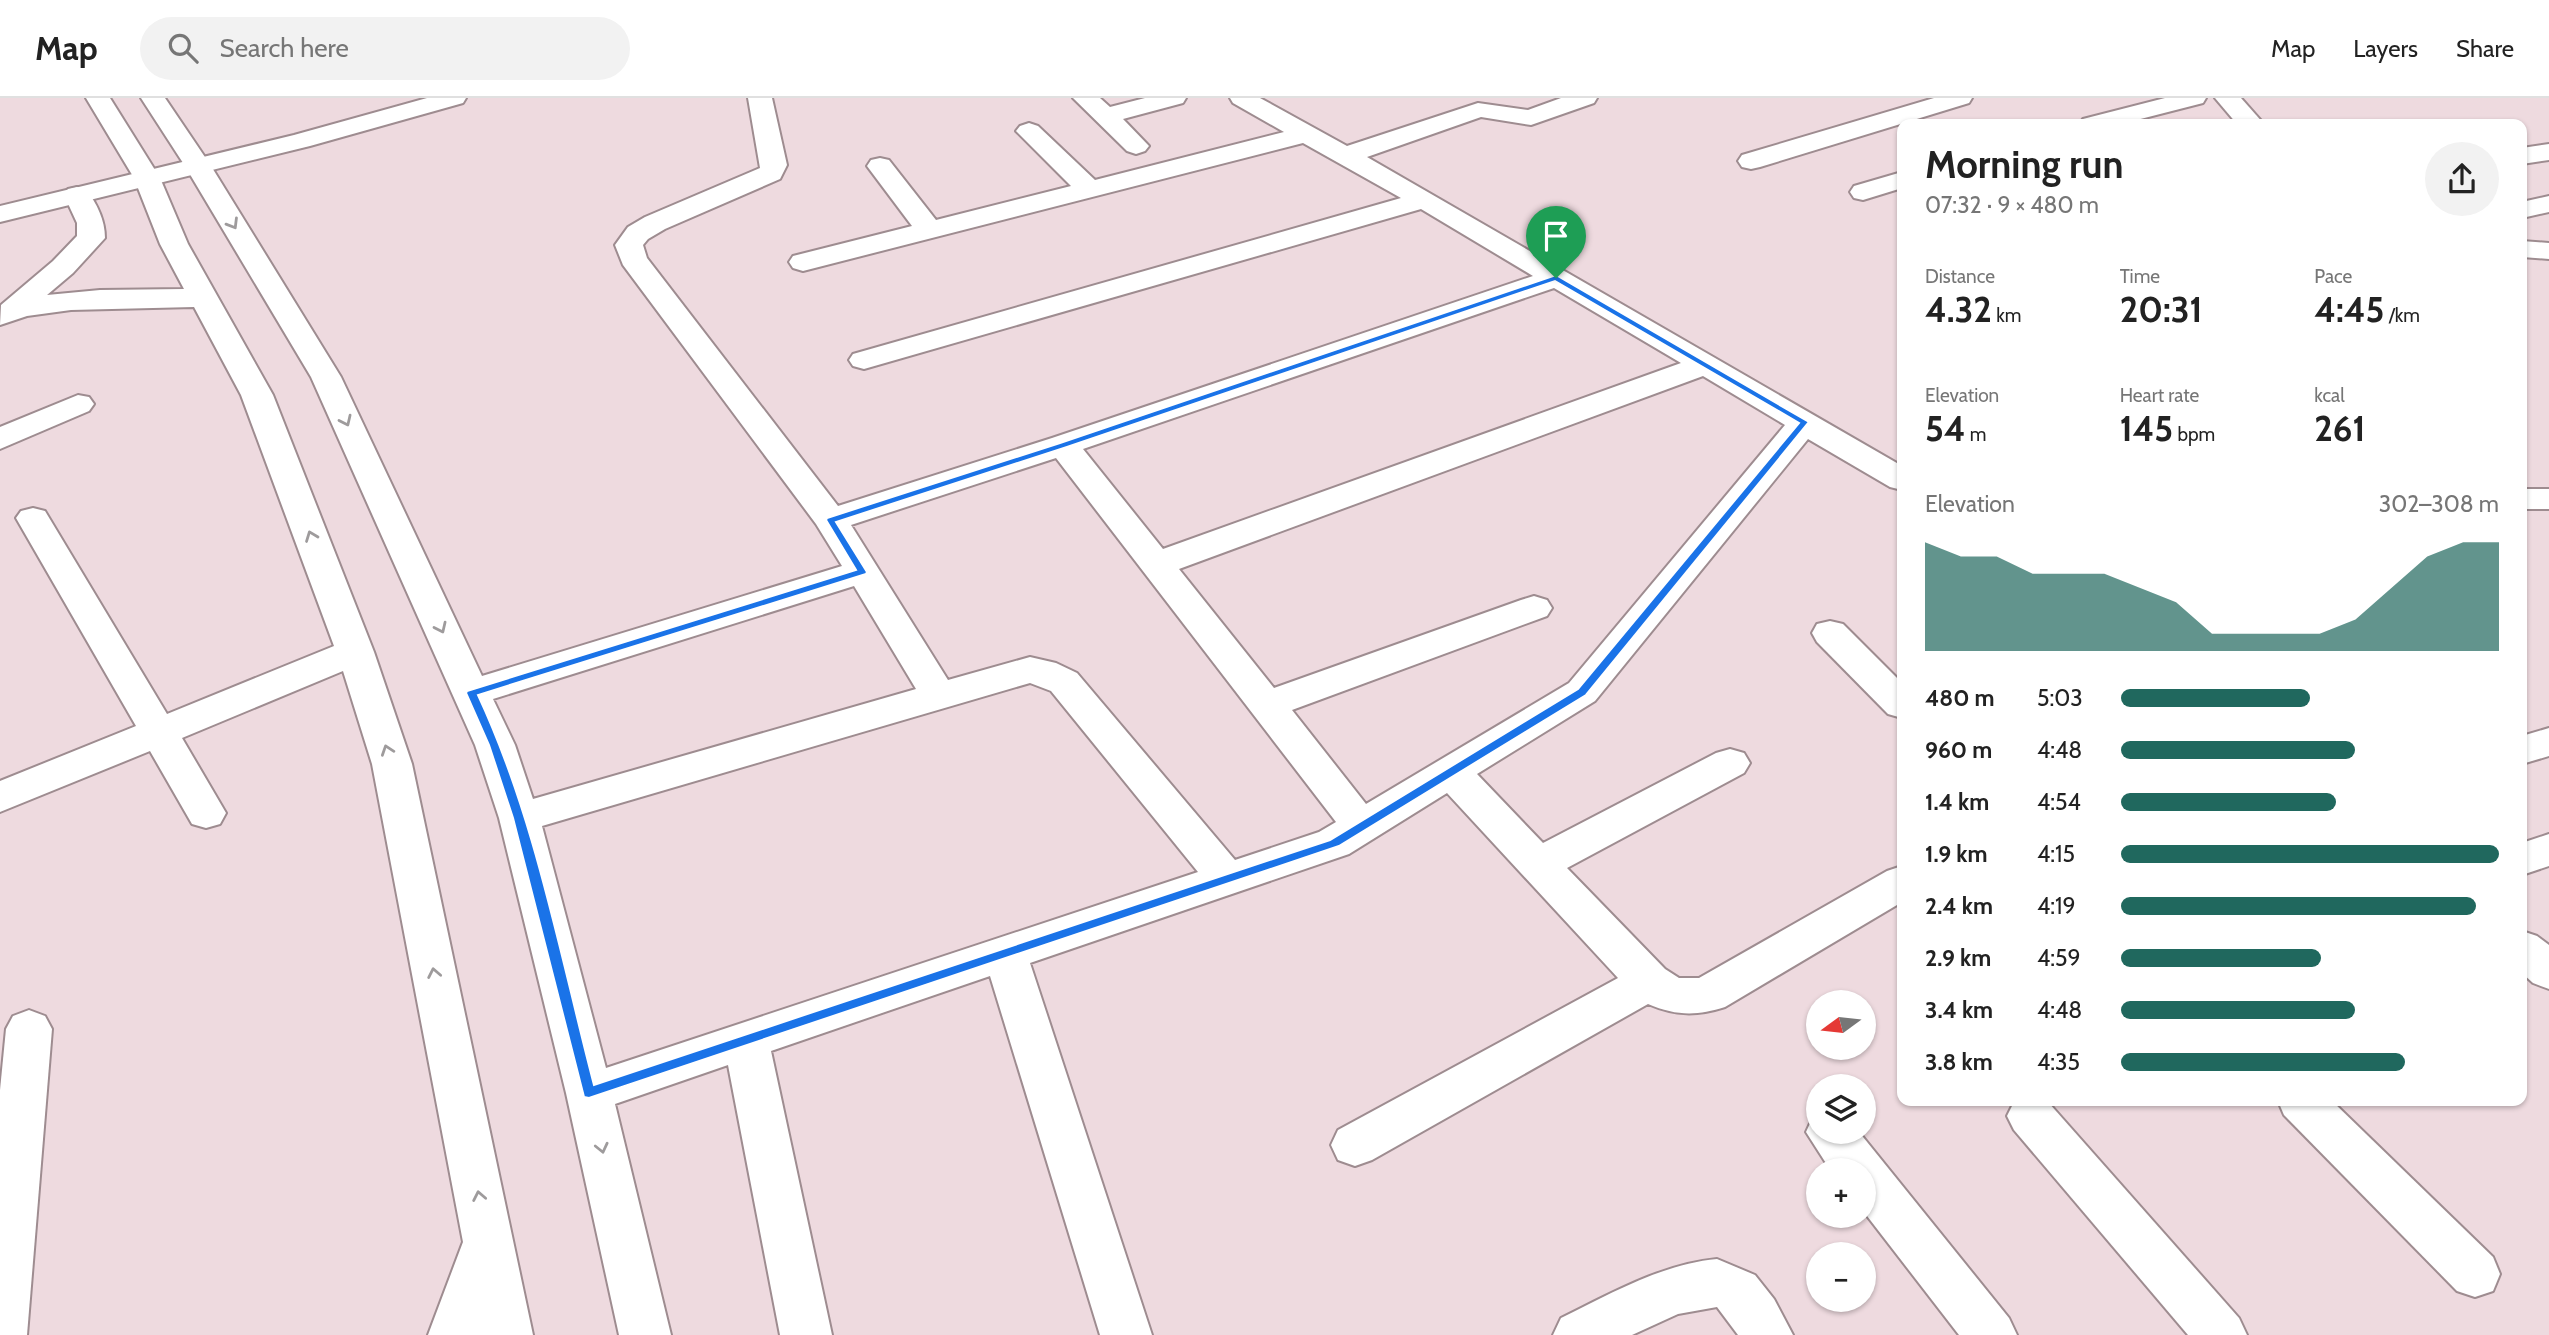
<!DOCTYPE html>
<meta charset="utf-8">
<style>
:root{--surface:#fff;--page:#f2f2f2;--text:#222;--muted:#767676;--line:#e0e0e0;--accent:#20685e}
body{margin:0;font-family:Cabin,sans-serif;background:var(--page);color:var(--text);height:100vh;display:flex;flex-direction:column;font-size:26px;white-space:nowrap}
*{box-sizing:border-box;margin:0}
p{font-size:23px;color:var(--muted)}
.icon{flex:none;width:38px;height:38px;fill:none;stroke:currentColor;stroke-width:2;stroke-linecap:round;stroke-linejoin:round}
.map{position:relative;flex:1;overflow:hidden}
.sheet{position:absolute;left:1897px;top:21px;width:630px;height:987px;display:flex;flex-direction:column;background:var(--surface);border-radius:14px;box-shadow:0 2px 5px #0004}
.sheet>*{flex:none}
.needle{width:46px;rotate:255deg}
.fabs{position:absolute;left:1806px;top:892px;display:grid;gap:14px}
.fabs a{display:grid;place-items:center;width:70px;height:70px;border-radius:50%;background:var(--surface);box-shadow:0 2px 5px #0004;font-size:35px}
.pin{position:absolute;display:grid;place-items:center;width:60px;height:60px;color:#fff;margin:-72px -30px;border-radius:50% 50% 50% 0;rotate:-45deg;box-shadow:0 0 7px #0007}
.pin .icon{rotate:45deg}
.round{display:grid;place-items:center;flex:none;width:74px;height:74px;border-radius:37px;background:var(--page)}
.overview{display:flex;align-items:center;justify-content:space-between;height:119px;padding:0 28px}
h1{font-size:38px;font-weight:800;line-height:52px}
.metrics{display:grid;grid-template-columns:repeat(3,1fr);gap:10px;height:119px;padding:7px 28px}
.metrics div{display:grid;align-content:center}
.metrics b{font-size:35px;font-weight:800}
.metrics small{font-size:19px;font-weight:400}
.metrics p{font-size:19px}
.chart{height:196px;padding:14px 28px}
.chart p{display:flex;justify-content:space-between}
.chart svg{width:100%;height:126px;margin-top:7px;fill:var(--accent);opacity:.7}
ul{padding:0 28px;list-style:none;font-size:23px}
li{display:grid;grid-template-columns:112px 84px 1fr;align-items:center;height:52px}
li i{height:18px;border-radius:9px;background:var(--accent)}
header{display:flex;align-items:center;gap:42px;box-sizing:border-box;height:98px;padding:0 35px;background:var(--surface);border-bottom:2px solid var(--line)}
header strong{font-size:33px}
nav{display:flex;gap:38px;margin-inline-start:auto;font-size:24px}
.search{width:490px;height:63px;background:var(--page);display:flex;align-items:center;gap:18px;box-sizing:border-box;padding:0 24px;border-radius:38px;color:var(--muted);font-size:26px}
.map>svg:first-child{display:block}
</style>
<header>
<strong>Map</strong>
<div class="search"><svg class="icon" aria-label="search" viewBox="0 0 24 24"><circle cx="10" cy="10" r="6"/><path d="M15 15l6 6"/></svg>Search here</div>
<nav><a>Map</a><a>Layers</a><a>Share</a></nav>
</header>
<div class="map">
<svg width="2549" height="1237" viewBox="0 0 2549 1237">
<rect width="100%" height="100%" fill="#eedadf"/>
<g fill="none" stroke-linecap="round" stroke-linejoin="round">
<defs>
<g id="minor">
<path d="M86,0H110L160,80L188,146L273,297L374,554L412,666L533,1237H428L463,1144L372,666L343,573L182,640L226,715L220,726L206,730L192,726L150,653L0,714V683L136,628L16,420L21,413L33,410L45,413L167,616L334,548L241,297L194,209L71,212L27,218L0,227L1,207L53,163L77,138V125L64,97L68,91L77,89L86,91C97,106 105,122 105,140L73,175L47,197L100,192L184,191L160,146L134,80Z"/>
<path d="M141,0H165L211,68L341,279L482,578L842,468L816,426L623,167L615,147L628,129L645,119L760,70L748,0H772L787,67L780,81L665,131L648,141L643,147L647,160L838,408L1052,340L1533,178L1421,111L864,271L853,268L849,262L853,256L1401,100L1303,45L803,173L793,170L789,164L793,158L912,128L867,68L871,62L880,60L889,62L936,122L1071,88L1016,33L1020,28L1029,25L1038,28L1095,82L1284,34L1233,5L1230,0H1260L1347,48L1478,5L1528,12L1561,0H1597L1594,5L1531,27L1481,19L1367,59L1902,368V392L1890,389L1808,341L1595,603L1477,676L1543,745L1716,655L1730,651L1744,655L1750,665L1744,675L1567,770L1665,871L1679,880H1699L1887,773L1902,768V804L1725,909C1697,918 1676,918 1648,906L1372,1062L1355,1068L1338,1062L1331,1047L1338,1032L1618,880L1447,695L1349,756L1030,865L1152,1237H1100L990,878L771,953L832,1237H780L728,967L615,1006L671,1237H619L566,995L499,720L475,647L311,279L185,68ZM1554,190L1681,265L1163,451L1083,351ZM1703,278L1785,327L1569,585L1366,706L1292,612L1547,518L1552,510L1547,502L1534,498L1521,502L1274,590L1179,471ZM1056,360L1336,724L1319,734L1235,762L1077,575L1056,565L1030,559L948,582L851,427ZM854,488L916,591L533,701L515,647L493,601ZM1030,585L1051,593L1198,774L606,970L542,728Z"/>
<path d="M1073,0H1100L1110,9L1145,0H1186L1183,5L1123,21L1149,48L1145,53L1136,56L1127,53Z"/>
<path d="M1934,0H1972L1969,5L1760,69L1751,71L1742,69L1738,63L1742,57Z"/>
<path d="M2165,0H2206L2203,5L2121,26H2079L2083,21Z"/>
<path d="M2215,0H2241L2264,26H2237Z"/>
<path d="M2549,46V62L2522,66V50Z"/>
<path d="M1902,74V90L1863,102L1854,100L1850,94L1854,88Z"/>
<path d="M2549,98V114L2522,120V104Z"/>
<path d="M2522,143L2549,145V161L2522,159Z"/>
<path d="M78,297L89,299L94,306L89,313L0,351V329Z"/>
<rect x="2522" y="391" width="27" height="20"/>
<path d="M1830,523L1843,526L1902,585V620L1888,616L1817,544L1812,535L1817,526Z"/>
<path d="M2549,630V658L2522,666V638Z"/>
<path d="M2549,736V768L2522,777V745Z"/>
<path d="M2522,833L2537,838L2549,847V891L2533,885L2522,875Z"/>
<path d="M29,912L45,918L52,931L27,1237H0V992L6,931L13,918Z"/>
<path d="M2278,1003H2332L2493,1159L2500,1176L2493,1193L2475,1199L2457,1193L2284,1017Z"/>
<path d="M2014,1004H2048L2239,1220L2247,1237H2188L2014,1032L2007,1018Z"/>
<path d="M1818,1018V1034H1859L2009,1220L2017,1237H1959L1864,1114V1073H1831L1806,1034L1813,1019Z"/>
<path d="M1717,1161L1755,1177L1774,1201L1793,1237H1738L1717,1209L1678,1216L1632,1237H1553L1561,1220C1610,1196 1662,1166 1717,1161Z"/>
</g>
<path id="major" d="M427,0H466L463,5L310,48L0,124V108L294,37Z"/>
</defs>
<use href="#minor" stroke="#9e8c90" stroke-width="4"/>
<use href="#major" stroke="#9e8c90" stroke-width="4"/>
<use href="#minor" fill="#fff" fill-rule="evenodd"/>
<use href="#major" fill="#fff" fill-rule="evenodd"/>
</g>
<defs><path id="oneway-chevron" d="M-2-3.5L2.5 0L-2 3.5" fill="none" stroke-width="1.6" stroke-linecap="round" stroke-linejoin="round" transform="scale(1.75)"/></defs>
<g stroke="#9e9b9c">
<use href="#oneway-chevron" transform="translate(233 126) rotate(59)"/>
<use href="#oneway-chevron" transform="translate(346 323) rotate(65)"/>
<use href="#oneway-chevron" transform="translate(311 438) rotate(-111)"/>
<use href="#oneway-chevron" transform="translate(441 530) rotate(65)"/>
<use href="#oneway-chevron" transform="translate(387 652) rotate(-109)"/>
<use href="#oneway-chevron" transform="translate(434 875) rotate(-101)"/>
<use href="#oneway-chevron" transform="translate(602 1050) rotate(77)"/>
<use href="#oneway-chevron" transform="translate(479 1098) rotate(-101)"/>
</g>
<path fill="#1a73e8" stroke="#fff" stroke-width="2" fill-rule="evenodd" d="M1556,177L1809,324L1586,597L1339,748L589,1000L584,999L513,720L489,647L466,595L467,593L856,472L826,422L827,420L1060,345ZM1555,183L1799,325L1578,591L1330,742L594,987C560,857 535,719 478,597L866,476L867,474L836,424L1067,349Z"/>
</svg>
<div class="fabs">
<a><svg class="needle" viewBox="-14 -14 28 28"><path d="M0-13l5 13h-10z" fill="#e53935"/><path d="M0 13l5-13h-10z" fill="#767676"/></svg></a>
<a><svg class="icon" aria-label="layers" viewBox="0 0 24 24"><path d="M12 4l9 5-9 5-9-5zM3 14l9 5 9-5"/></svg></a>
<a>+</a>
<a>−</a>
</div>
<div class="pin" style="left:1556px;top:180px;background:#1e9e55"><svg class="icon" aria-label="arrive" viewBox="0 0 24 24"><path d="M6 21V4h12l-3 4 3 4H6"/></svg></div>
<section class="sheet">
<div class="overview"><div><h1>Morning run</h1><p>07:32 · 9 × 480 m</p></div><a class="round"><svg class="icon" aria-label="share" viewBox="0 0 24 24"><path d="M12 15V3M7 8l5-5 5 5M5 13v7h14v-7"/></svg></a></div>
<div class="metrics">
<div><p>Distance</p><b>4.32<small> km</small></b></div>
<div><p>Time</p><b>20:31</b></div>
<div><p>Pace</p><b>4:45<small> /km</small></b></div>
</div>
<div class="metrics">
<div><p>Elevation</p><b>54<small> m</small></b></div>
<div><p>Heart rate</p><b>145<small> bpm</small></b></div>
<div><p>kcal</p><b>261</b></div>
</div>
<div class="chart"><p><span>Elevation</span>302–308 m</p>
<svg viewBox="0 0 160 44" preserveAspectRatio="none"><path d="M0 44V6L10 11L20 11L30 17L40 17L50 17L60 22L70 27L80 38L90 38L100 38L110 38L120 33L130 22L140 11L150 6L160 6V44z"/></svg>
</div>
<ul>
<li><b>480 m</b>5:03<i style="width:50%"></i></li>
<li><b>960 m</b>4:48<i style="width:62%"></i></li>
<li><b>1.4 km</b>4:54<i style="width:57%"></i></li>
<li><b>1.9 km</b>4:15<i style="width:100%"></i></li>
<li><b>2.4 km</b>4:19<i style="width:94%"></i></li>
<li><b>2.9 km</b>4:59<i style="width:53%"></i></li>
<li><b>3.4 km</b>4:48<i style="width:62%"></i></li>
<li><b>3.8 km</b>4:35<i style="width:75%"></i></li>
</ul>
</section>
</div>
